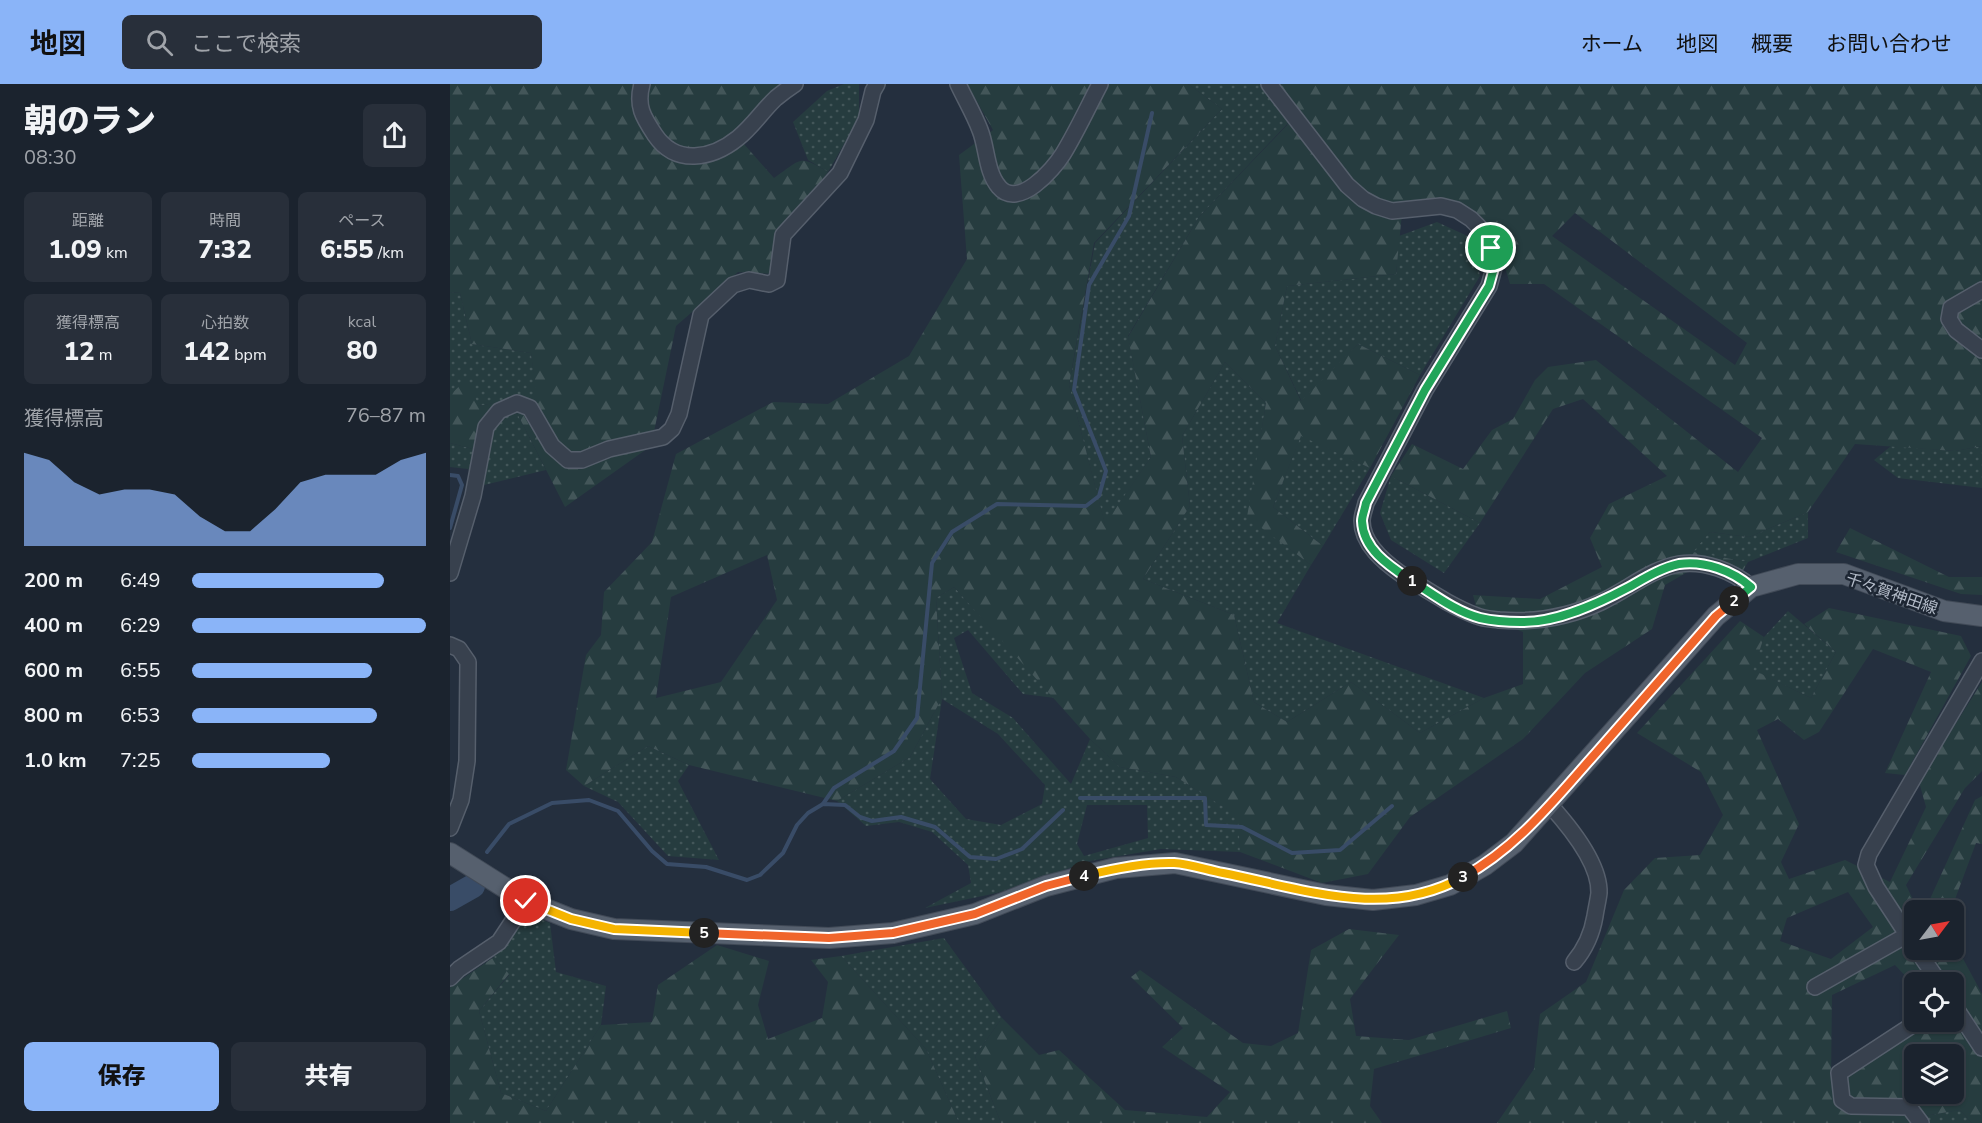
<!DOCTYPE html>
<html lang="ja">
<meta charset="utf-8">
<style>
:root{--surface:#1b232e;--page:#282f3a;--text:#f1f3f6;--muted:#a0a4aa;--line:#39404a;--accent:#8ab4f8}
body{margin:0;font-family:"Nunito Sans","Noto Sans JP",sans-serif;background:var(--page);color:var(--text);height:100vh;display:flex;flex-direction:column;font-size:22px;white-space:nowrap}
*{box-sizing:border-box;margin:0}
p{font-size:20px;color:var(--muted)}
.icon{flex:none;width:33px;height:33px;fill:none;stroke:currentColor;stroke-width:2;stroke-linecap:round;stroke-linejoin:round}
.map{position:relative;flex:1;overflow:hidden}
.details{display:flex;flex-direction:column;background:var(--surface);width:450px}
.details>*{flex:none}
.needle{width:39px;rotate:58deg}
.fabs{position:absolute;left:1454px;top:816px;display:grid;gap:12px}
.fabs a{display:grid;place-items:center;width:60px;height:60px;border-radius:9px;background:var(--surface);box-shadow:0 2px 4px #0004,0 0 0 2px var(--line);font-size:30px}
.pin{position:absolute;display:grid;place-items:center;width:51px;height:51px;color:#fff;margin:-26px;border:3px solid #fff;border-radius:50%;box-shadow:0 2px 6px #0007}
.km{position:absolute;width:30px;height:30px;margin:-15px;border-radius:50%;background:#222;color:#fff;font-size:16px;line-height:30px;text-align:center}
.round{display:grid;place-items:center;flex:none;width:63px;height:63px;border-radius:9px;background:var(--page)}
.summary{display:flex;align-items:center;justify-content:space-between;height:102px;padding:0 24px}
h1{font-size:33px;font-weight:800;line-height:45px}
.figures{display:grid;grid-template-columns:repeat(3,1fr);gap:9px;height:102px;padding:6px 24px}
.figures div{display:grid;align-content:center;border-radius:9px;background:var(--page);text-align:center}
.figures b{font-size:26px;font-weight:800}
.figures small{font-size:16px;font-weight:400}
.figures p{font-size:16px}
.chart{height:168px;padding:12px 24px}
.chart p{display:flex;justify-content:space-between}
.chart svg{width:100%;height:108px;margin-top:6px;fill:var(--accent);opacity:.7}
.button{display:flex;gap:12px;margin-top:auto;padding:12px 24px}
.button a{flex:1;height:69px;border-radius:9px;background:var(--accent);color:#111;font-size:24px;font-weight:800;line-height:69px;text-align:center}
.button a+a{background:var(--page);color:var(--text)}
ul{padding:0 24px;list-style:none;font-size:20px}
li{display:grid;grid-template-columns:96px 72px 1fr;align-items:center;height:45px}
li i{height:15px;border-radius:8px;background:var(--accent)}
header{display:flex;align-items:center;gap:36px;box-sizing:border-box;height:84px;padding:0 30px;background:var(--accent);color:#111}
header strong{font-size:28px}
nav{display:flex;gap:33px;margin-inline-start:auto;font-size:21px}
.search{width:420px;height:54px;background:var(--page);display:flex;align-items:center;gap:15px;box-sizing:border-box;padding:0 21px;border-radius:9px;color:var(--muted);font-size:22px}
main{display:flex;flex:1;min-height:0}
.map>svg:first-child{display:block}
</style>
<header>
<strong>地図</strong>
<div class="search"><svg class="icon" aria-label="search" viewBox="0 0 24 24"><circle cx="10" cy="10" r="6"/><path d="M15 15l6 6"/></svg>ここで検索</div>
<nav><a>ホーム</a><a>地図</a><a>概要</a><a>お問い合わせ</a></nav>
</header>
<main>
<section class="details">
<div class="summary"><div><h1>朝のラン</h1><p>08:30</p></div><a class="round"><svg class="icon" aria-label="share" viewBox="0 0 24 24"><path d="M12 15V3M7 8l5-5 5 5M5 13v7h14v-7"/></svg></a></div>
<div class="figures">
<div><p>距離</p><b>1.09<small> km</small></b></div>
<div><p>時間</p><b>7:32</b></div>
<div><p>ペース</p><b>6:55<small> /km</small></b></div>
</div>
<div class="figures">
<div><p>獲得標高</p><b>12<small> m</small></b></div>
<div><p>心拍数</p><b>142<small> bpm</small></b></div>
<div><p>kcal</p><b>80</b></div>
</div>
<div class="chart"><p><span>獲得標高</span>76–87 m</p>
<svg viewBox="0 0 160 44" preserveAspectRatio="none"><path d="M0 44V6L10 9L20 18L30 23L40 21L50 21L60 23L70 32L80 38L90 38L100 29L110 18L120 15L130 15L140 15L150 9L160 6V44z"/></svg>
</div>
<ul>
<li><b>200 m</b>6:49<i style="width:82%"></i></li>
<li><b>400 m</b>6:29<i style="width:100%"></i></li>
<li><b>600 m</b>6:55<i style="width:77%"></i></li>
<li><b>800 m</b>6:53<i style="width:79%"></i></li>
<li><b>1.0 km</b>7:25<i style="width:59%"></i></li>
</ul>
<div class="button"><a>保存</a><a>共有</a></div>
</section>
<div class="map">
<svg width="1532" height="1039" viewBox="0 0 1532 1039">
<defs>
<pattern id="grass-dots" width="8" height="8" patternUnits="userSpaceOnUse" patternTransform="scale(1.5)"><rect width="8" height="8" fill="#263c3f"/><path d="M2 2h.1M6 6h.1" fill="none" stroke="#435659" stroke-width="1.8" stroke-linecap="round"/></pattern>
<pattern id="forest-firs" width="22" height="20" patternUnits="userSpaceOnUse" patternTransform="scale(1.5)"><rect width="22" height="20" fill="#263c3f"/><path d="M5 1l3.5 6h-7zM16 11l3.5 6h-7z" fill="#435659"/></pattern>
</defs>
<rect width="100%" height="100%" fill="#242f3e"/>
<g fill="url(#grass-dots)" fill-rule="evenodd">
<path d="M394,0H409V34L378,88L358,76L343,38L377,7Z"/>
<path d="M738,0H819L841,36L749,133L678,252L701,373L655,441L619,301L645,159L772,25Z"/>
<path d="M987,138L1024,155L1030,192L970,291L908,260L852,318L825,262L837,202L946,190L949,152Z"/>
<path d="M0,208L10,209L22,260L81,269L87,311L29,322L0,311Z"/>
<path d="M775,278L816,319L798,433L861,481L827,539L1034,614L970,649L901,598L837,638L804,618L784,531L693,495L740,422L732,352Z"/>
<path d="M67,329L96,386L30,402L18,385L0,383V359L23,365L38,332Z"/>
<path d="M851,351L920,384L873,462L823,423Z"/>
<path d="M1441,362L1505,367L1532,362V404L1448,394L1424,376Z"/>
<path d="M941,392L1030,439L994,489L941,456L930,429Z"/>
<path d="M1358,428V454L1298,478L1242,468L1260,448L1299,453Z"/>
<path d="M504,503L605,614L573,610L518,546L504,554L522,609L563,634L621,700L640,655L670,683L726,693L789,732L790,768L711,765L640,777L547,809L475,824L521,799L518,781L482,748L449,738L416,742L387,717L460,673L492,614L486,514ZM492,615L548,650L595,701L592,720L551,741L516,735L480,695ZM637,721H697L698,754L634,772L627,760Z"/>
<path d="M1338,527L1386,568L1361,614L1302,586L1314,553Z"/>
<path d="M198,662L239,681L228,697L269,776L218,772L168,718L134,702Z"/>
<path d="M75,828L100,839L106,888L156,902L151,941L96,1027L51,1009L29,927L59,891L44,873Z"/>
<path d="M494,854L552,934L525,972L551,1039H509L476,965L391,872Z"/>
<path d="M1510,1026L1522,1039H1475L1474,1032Z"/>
</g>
<g fill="url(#forest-firs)" fill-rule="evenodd">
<path d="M0,0H347L330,22L293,59L324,94C352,75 348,70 378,88L327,156L323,190L288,188L226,242L201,362L115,423L67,329L38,332L23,365L0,359V311L17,295L29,322L86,310L81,269L22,260L10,209L0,208Z"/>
<path d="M517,0H738L772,25L644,159L619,301L655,440L701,373L678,253L749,133L841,37L819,0H1532V362L1505,367L1405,360L1358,428L1299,453L1260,448L1243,468L1298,478L1291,490L1248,482L1215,501L1202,545L1135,589L1073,655L960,733L918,790L872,799L790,768L788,732L726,693L670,683L640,655L504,503L486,514L492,614L460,673L387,717L239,681L198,662L134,702L116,686L136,571L151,551L154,508L202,458L226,370L323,318L378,320L459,272L517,175L509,71L543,46ZM953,119L1042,140L1060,200H1094L1312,354L1288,388L1146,276L1098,283L1085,296L1063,335L1042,346L1013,385L962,360L941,392L1030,439L1103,325L1133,315L1217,392L1159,420L1140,454L1152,483L1090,515L1023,511L1028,530L1073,548V600L1034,614L970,649L901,598L837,638L804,618L784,531L693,495L740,422L732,352L775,278L816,319L797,433L861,481L873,462L823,423L851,352L920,384L970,291L908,260L851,317L825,262L837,202L946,190ZM1125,129L1297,259L1285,281L1102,152ZM317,471L327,516L271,598L206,614L221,513Z"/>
<path d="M1400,444L1499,493H1532V511L1511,510L1386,468Z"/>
<path d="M1379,524L1511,552L1521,572L1455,691L1435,689L1481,588L1423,565L1369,648L1354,656L1328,635L1307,646L1349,740L1331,778L1339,795L1395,776L1440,798L1476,723L1469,698L1532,598V687L1515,704L1456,801L1468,826H1464V866H1503V856L1532,910V1039H1522L1510,1026L1474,1032L1475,1039H1047L1084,985L1090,930L1136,898L1174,806L1205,774L1250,771L1273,731L1251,688L1187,649L1290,537L1314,553L1303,586L1361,614L1386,568L1354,540ZM1398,808L1423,843L1381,875L1330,857L1337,834ZM1445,881L1464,901V898H1503V938H1477L1381,999L1382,911ZM1464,970H1503V1010H1464Z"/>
<path d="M1532,712V760L1526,759L1501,826H1475L1525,716Z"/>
<path d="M899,845L949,851L900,915L906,952L959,956L1057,927L1061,944L924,985L920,1022L932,1039H551L525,972L552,934L589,971L609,966L675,1026L757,1033L780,1008L712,963L733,944L681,893L690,886L793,959L821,962L848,949L861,866Z"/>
<path d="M267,861L319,877L308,921L318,955L372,934L378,898L361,876L391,872L476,965L509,1039H0V903L44,873L59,890L29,927L51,1009L96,1027L151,941L202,938L208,901Z"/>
</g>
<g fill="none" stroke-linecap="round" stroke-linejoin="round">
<g stroke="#394c67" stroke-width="4">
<path d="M0,391L8,392L12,401L0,444"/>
<path d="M630,714H755L756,741L792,743L842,769L890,766L942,722"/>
<path d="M373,720L384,704L444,667L467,634L482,479L502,448L547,420L636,422L649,412L656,387L624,306L639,201L679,132L702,29"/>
<path d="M37,768L59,740L102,719L139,716L168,727L202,767L217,780L256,783L297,796L310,791L333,769L347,741L358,729L373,720L395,721L410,733L422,737L451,733L485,743L520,773L546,775L572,765L613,726"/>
</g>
<path stroke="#394c67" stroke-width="24" d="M0,815L23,802"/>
<defs>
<g id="minor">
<path d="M192,0C186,22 193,33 205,51C226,82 262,75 288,54C303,42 313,26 326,14C332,9 339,4 345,0"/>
<path d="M508,0C515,15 524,30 530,46C537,63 536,88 549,103C568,126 603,86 613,70C627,47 638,23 650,0"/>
<path d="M819,0L897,101L913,115L926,122L942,127L991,122L1007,126L1021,135L1033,147L1041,164L1044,184L1039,202L975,306L916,419C915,424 912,431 912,437C912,460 934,478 951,490C976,505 1000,522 1027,532C1034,535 1042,535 1049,536C1085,539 1119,533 1151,518C1177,506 1201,485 1229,480C1254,476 1283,487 1301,503"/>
<path d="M1532,206L1501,224L1499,235L1506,246L1532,266"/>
<path d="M0,489L23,412L36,343L49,327L67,319L80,324L102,362L118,376H132L159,365L213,353L222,345L229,330L251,231L283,201L299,196L319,200L327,196L333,151L390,89L416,36L423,7L427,0"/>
<path d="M0,561L9,565L18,578L17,677L11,716L0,744"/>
<path d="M1100,721C1119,742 1150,779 1149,809C1148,817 1146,825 1145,832C1142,850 1135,865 1124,878"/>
<path d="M1464,861L1426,803L1416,781L1419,770L1532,577"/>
<path d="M1467,866L1489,898"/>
<path d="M0,894L9,885L49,858L76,817"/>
<path d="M1365,903L1457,851"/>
<path d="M1503,920L1532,964"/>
<path d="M1467,938L1389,989L1392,1016L1401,1022L1459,1023L1471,1039"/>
</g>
<path id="major" d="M0,769L76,817L121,835L164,845L379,854L443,849L525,830L596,802L666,784L725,779L876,811L923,816L966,811L1000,801L1035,781L1064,759L1266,532L1301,503L1348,490H1394L1494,527L1532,532"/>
</defs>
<use href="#minor" stroke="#565f6c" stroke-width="18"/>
<use href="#major" stroke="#414a57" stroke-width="22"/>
<use href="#minor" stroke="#38414e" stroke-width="15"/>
<use href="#major" stroke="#56606e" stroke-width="20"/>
</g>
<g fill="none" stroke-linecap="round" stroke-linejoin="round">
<defs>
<path id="split-1" d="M962,497C941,483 913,466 912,437C912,432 915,425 916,419L975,306L1039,202L1044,184L1041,164"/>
<path id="split-2" d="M962,497C983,510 1006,528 1030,534C1043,537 1058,538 1071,538C1107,539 1149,519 1179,503C1195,494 1211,484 1229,480C1254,476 1283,487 1301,503L1284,517"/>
<path id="split-3" d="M1013,793C1068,763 1105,715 1146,669C1186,623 1226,578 1266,532L1284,517"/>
<path id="split-4" d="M634,792C662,785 694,778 724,779C740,780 757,786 773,789C854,805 936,836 1013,793"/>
<path id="split-5" d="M254,849L379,854L443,849L525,830L596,802L634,792"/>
<path id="split-6" d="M76,817L121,835L164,845L254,849"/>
</defs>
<use href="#split-1" stroke="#fff" stroke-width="12"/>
<use href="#split-2" stroke="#fff" stroke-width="12"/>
<use href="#split-3" stroke="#fff" stroke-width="12"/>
<use href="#split-4" stroke="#fff" stroke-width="12"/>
<use href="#split-5" stroke="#fff" stroke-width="12"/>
<use href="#split-6" stroke="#fff" stroke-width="12"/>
<use href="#split-1" stroke="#22a559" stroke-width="8"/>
<use href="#split-2" stroke="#22a559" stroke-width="8"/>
<use href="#split-3" stroke="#f0652b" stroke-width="8"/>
<use href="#split-4" stroke="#f5b400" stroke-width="8"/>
<use href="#split-5" stroke="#f0652b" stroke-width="8"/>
<use href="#split-6" stroke="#f5b400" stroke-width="8"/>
</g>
<g text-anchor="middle" stroke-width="5" stroke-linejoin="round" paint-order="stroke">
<g font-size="16" fill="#b4bcc9" stroke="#1d2633">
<text transform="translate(1442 509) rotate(19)" y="6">千々賀神田線</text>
</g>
</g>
</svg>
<div class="fabs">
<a><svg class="needle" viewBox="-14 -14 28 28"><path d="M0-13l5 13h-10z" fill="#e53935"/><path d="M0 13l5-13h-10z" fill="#a0a4aa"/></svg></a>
<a><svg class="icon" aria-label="locate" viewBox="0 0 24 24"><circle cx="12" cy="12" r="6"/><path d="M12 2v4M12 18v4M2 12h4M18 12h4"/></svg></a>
<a><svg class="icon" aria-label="layers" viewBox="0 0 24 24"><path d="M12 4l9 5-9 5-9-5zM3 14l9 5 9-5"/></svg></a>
</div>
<div class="pin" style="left:1041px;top:164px;background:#1e9e55"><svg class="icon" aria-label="arrive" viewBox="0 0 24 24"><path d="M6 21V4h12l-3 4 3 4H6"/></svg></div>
<div class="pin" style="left:76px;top:817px;background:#d93025"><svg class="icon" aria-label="check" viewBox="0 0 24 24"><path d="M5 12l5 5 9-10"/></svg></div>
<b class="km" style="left:962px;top:497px">1</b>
<b class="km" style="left:1284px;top:517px">2</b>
<b class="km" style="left:1013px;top:793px">3</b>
<b class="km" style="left:634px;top:792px">4</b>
<b class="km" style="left:254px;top:849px">5</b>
</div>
</main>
